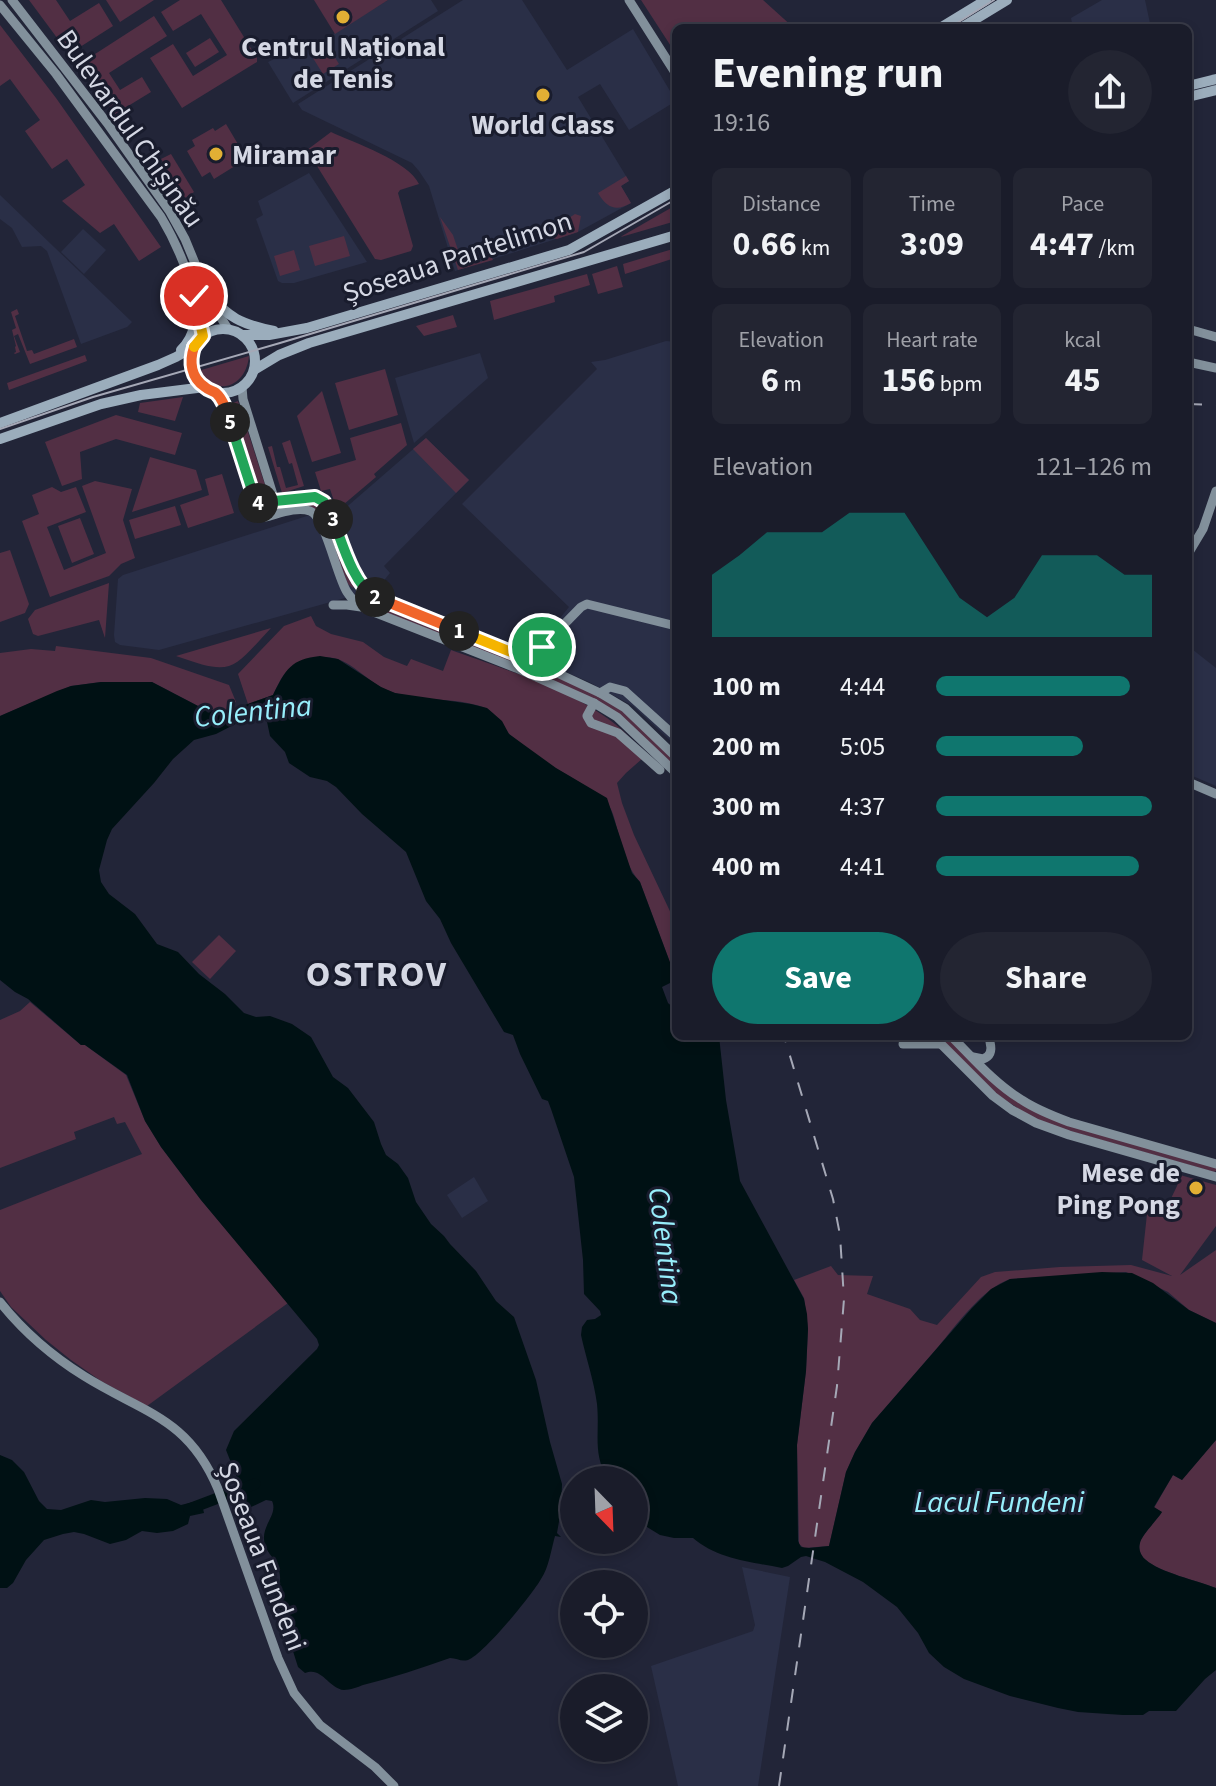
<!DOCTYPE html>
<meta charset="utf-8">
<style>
:root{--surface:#1a1c2a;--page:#232532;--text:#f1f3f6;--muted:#9fa1a8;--line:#383a47;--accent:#0f766e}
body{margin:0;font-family:"Source Sans 3",sans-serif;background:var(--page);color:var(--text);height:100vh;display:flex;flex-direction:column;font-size:30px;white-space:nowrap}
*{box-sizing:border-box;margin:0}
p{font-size:26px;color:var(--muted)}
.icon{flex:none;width:44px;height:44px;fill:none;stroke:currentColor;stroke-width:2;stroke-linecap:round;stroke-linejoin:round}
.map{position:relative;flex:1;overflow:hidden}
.side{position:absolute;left:672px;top:24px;width:520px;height:1016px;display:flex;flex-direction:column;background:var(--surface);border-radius:12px;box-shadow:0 4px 12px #0003,0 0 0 2px var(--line)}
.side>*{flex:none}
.needle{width:52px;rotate:157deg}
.buttons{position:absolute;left:560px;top:1466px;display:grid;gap:16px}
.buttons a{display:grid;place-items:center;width:88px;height:88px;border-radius:50%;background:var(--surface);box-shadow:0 4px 12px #0003,0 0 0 2px var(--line);font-size:40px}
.pin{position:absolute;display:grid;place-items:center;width:68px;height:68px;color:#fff;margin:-34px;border:4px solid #fff;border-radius:50%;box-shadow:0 2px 8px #0007}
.km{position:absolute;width:40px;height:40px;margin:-20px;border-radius:50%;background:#222;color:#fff;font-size:22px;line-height:40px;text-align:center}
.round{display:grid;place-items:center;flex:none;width:84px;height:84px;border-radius:42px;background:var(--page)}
.headline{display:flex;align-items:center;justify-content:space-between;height:136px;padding:0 40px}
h1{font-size:44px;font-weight:700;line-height:60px}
.stats{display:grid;grid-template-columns:repeat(3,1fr);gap:12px;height:136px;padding:8px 40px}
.stats div{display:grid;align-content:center;border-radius:12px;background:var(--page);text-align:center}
.stats b{font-size:34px;font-weight:700}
.stats small{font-size:22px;font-weight:400}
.stats p{font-size:22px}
.chart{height:224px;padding:16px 40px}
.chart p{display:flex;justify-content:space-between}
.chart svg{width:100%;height:144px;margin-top:8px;fill:var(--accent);opacity:.7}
.button{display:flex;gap:16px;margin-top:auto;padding:16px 40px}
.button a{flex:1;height:92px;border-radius:48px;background:var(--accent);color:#fff;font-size:32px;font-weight:700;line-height:92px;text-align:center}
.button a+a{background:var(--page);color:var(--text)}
ul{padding:0 40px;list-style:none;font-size:26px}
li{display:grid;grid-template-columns:128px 96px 1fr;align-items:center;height:60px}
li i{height:20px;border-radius:10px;background:var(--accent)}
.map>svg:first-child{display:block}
</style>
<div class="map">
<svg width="1216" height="1786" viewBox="0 0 1216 1786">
<rect width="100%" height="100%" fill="#222538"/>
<g fill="#2a2f47">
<path d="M388,0H431L438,11L293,103L268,62L299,47L303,53Z"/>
<path d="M463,0H522L567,70L633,29L676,101L629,130L600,84L578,97L629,181L621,186L631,203L578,232L455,271L429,186L419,171L412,163L302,110L298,104Z"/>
<path d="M1102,0H1145L1151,28H1073L1071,18Z"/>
<path d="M309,173L367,262L294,283H282L278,281L256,219L263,215L258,201Z"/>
<path d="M0,195L132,322L127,327L81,344L47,251L41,246L22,247L12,228L0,219Z"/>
<path d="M83,229L106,250L84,274L61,252Z"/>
<path d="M666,341L676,342V746L633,706L589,682L529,656L569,607L462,504L597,369L591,362L605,360Z"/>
<path d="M480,353L488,378L414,443L395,378Z"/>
<path d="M426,438L469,480L384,566L390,573L377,589L159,650L120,645L115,642L114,635L118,579L123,575L310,515L342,511Z"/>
<path d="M1188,646L1216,668V786L1188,774Z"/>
<path d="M474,1177L488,1201L462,1218L447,1195Z"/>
<path d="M742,1567L790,1577L758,1786H678L651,1666L753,1631L755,1625Z"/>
</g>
<g fill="#522f44">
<path d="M29,0H56L70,21L99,3L113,26L69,54Z"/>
<path d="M106,0H154L120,22Z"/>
<path d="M180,0H221L257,58V62L182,108L150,58L173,44L193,76L227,55L201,14L173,31L161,12Z"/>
<path d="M314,0H388L335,34Z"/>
<path d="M641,0H763L794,28H676V54Z"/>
<path d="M154,16L167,36L109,73L120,90L142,77L151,92L115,114L78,65Z"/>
<path d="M0,25L56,98L161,247L139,261L114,224L100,233L62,201L85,185L67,159L52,169L25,131L40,120L10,79L0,86Z"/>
<path d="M210,38L219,52L195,67L186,53Z"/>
<path d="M327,45L339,64L323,74L311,55Z"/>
<path d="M226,124L245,156L234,163L235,166L214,179L210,172L202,177L187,151L195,146L192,140L213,128L215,131Z"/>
<path d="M331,132C355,143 408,161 419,184L400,190L398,193L413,246L411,251L381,260L375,259L307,150Z"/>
<path d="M171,154L194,192L185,198L161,159Z"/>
<path d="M626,176L629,181L621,186L631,203C616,212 607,208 598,193Z"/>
<path d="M676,205V221L621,237L622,236Z"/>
<path d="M575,214L581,216L578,232L557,239L548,237L546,233Z"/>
<path d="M440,217L453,235L459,253L464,252L465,254L473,252L481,262L491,256L493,260L458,270Z"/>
<path d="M344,236L350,256L315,266L309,246Z"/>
<path d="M676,248V260L675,258L625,274L623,264Z"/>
<path d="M294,250L300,270L280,276L274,256Z"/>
<path d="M617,266L623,287L598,294L592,274Z"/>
<path d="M587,274L590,285L554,296L555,302L494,320L490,301Z"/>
<path d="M17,309L19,314L15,316L27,351L32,350L34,354L74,339L77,347L30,364L18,334L14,336L20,352L15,354L14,353L16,352L15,347L16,346L12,330L16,328L11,312Z"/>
<path d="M453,315L457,327L424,336L416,326Z"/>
<path d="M85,355L87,361L9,390L7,383Z"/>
<path d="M249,356C246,387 216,398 198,371Z"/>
<path d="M385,369L398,415L349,430L335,383Z"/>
<path d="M322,391L341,453L312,462L297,416Z"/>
<path d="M183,397L175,421L138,412L140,403Z"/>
<path d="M238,401L266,488L256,491L228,405Z"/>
<path d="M116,415L182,433L175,455L116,439L80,452L82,479L62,486L45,442Z"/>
<path d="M401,423L407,445L374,474L376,477L337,510L330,489L321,491L315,472L356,460L350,438Z"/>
<path d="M426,438L469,480L456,493L413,449Z"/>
<path d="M290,440L304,486L282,493L268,447L272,446L277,467H280L286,488L298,485L292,463L289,464L282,443Z"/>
<path d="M150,457L196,470L202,490L132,512Z"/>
<path d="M222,474L234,513L188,528L180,505L209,495L205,479Z"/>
<path d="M95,481L132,489L123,520L135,558L121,564L109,576L50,597L22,521L39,514L32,495L52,487L61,492L76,487L86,512L47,527L64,570L106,553L82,486Z"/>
<path d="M312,500L321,506L328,514L355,585L353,588L348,584L321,516C311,502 299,507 284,508L281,506L283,503Z"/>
<path d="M175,506L181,525L135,539L129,520Z"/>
<path d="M80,518L94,554L72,563L58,526Z"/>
<path d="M10,550L29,604L25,613L0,622V553Z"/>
<path d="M109,583L105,638L99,620L38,636L33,634L28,619L35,610Z"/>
<path d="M366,601L386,610L401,613L571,682L604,699L621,710L648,734L676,762V770L618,715L385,613L364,602Z"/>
<path d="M311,616L316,626L331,634L363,642L384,657L407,666L411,659L443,671L451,650C505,670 620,703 643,758L626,773L617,783L622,803L634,835L676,924V976L673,977L671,965L640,882C628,869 622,849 618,832C615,823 614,811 607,804C591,788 576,780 557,769C542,760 527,748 513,737C501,728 498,712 483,707C454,697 421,702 392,692C357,679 348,646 305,661C285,667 282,677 273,695L248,704L238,674L284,626Z"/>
<path d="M271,628C231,671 233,676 176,656Z"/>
<path d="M56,646L151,658L229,685L236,702L232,704L234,709L216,711L198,706L152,682H101L71,686L0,716V653L31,649L55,651Z"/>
<path d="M219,935L236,951L210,979L192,962Z"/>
<path d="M30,1002L81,1045H85L126,1075L145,1121L161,1147L201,1200L288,1303L147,1406L101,1381L71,1360L46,1340L11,1307L0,1291V1210L142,1154L125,1122L117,1124L114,1117L74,1132L76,1139L0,1168V1020L20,1011Z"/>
<path d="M938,1036H946L975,1066L1021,1104L1216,1166V1171L1214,1172L1056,1127L1028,1115L998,1095Z"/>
<path d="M1180,1175L1216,1185V1226L1180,1275L1216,1250V1323L1189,1310L1168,1292L1126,1272L1010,1279C982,1289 957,1324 938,1347C916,1372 894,1398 872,1423L855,1452L846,1472L829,1546L804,1548L799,1544L797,1445L806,1371L808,1329L804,1298L794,1280L831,1266L838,1275L873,1276L867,1294L910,1309L920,1320L937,1325L981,1277L995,1272L1060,1267L1131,1265L1172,1276L1142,1260L1147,1214L1163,1215L1177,1186Z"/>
<path d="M1216,1440V1588C1198,1581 1159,1572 1146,1560C1141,1556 1138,1549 1140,1543C1141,1536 1157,1520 1162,1512L1154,1508L1173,1475L1182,1480Z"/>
</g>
<g fill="#001114">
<path d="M320,656L338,659L381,687L395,693L471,704L487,708L502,721L509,734L556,768L607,798L632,873L640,882L671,965L673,977L670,983L662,987L668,1003L676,1010V1036H719L726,1100L740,1181L804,1299L807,1314L808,1329L806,1371L797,1445L798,1541L801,1547L809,1548L829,1546L846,1472L855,1452L872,1423L972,1308L991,1289L1010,1279L1102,1272L1132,1273L1153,1283L1189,1310L1216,1323V1440L1182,1480L1173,1475L1154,1507L1162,1512C1157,1520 1141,1536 1140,1543C1138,1549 1141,1556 1146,1560C1159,1572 1198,1581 1216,1588V1670L1205,1679L1176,1711H1149L1143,1715H1123L1078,1712L1058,1708L1010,1696L964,1679L944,1667L929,1653L918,1633L897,1607L863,1582L825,1562L806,1556L801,1557L788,1566L782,1568C752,1562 717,1559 693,1538H674L660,1535L634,1519V1480H608C592,1452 600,1434 597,1404C594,1381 586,1358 581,1335L582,1327L587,1320L595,1319L601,1315L600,1311L584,1294L583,1260L574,1177L551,1109L548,1101L542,1099L520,1054L513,1035L504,1032L451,943L440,919L426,901L406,852L362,814L336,787L327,781L310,777L289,763L285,752L270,736L266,717L262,714L251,716L216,734L194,740L173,759L154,783L112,829L107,840L99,870L101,882L109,894L135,914L157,944L178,952L199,974L225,994L244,1013L256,1017L270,1016L292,1024L311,1037L333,1077L348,1088L374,1122L381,1144L386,1155L398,1164L408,1178L416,1202L431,1224L444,1236L450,1244L476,1271L496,1301L514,1317L536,1380L550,1442L562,1484L561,1510L557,1533L561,1537L555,1536C551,1550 549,1567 541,1579C532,1595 483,1655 468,1660C461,1662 457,1658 450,1658C421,1668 392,1678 363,1685C358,1687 350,1690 344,1690C328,1688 322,1666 305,1673L298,1667L274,1591L279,1588C285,1559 265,1558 264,1539C263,1524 278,1514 272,1501L266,1500L249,1508L226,1450L234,1431L317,1349L319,1345L317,1339L201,1200L161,1147L145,1121L127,1075L85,1045H81L28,999L15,992L0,980V716L57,691L71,686L101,682H152L198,706L216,711L234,709L273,695C286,669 291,659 320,656Z"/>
<path d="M0,1455L12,1460L24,1472L39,1501L47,1509L61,1510L91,1500L105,1502L145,1498L167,1499L181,1505L201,1500L204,1513L190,1516L188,1524L173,1531L157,1533L142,1531L126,1540L110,1544L84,1534L74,1532L63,1534L44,1540L26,1560L13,1583L7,1588H0Z"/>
</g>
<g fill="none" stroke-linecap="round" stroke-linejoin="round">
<path stroke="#001114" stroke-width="11" d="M189,1509L255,1484"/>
<g stroke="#82909b" stroke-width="9">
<path d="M12,0L107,123L170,212L185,239L211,302L228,329"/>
<path d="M629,0L676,74"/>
<path d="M0,5L56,74L161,217C182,252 197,295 203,336"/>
<path d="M1188,329L1216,337"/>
<path d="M1188,362L1216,368"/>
<path d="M242,387L243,399L275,501"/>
<path d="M215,392L224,405L259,513L266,517C278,514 297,506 310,511C325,516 337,577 347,592C352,600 358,605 366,609L516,668L594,703L617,717L676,773"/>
<path d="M275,501C292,499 310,493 324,502C342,529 346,577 373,597L521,656L600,693L625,708L676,757"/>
<path d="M1188,554L1203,529L1216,491"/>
<path d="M333,605H347L361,607"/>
<path d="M522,656L530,655L538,651L581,607L587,604L676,626"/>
<path d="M600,693L610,687L625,691L676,737"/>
<path d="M594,703L587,716L591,723L618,733L660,770"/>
<path d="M1188,782L1216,794"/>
<path d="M933,1036L993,1096L1012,1110L1036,1123L1069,1135L1216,1177"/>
<path d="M951,1036C973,1058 995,1084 1022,1100C1037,1110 1053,1116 1069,1122L1216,1164"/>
<path d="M903,1044H940"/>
<path d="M973,1057L983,1059C991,1056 992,1050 990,1042"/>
<path d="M0,1302C23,1331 52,1356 84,1376C143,1413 188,1417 218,1489L278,1658L294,1693L320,1725L375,1767L394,1786"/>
</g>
<g stroke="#9badbc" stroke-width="10">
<path d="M940,28L986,0"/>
<path d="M961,28L1007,0"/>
<path d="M1188,86L1216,79"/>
<path d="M1188,97L1216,90"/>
<path d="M206,293C230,318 240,324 274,331"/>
<circle cx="223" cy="361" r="32"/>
<path d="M242,335H269L307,328L569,250L676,190"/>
<path d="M181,350C197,334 196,318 194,296"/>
<path d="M254,370L279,355L309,343L676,235"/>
<path d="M0,423L158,365L176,357L195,346"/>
<path d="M0,439L101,404L141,395L205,387"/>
</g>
<g stroke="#a5a8b6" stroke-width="2">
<path d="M949,28L994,0"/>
<path d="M0,429L93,397L280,343L584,252L676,199"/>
</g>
<g stroke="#a5a8b6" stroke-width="2" stroke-dasharray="14 14" stroke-linecap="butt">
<path d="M1188,404L1216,405"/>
<path d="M779,1786L837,1386L844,1299L840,1235L833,1199L784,1036"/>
</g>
</g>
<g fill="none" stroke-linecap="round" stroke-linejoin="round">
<defs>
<path id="split-1" d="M459,631L521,656L530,655L542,647"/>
<path id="split-2" d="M375,597L459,631"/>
<path id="split-3" d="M333,519C342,542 353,584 375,597"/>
<path id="split-4" d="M258,503L266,497L275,501L315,497L324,502L333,519"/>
<path id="split-5" d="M230,422L257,506L258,503"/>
<path id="split-6" d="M194,347C189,362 191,378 205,387C208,390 213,391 216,393C224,400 227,413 230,422"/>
<path id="split-7" d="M194,296L203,336L194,347"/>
</defs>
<use href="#split-1" stroke="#fff" stroke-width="16"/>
<use href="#split-2" stroke="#fff" stroke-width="16"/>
<use href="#split-3" stroke="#fff" stroke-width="16"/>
<use href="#split-4" stroke="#fff" stroke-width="16"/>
<use href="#split-5" stroke="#fff" stroke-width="16"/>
<use href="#split-6" stroke="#fff" stroke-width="16"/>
<use href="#split-7" stroke="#fff" stroke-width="16"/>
<use href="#split-1" stroke="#f5b400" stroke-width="10"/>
<use href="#split-2" stroke="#f0652b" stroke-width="10"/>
<use href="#split-3" stroke="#22a559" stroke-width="10"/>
<use href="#split-4" stroke="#22a559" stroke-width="10"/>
<use href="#split-5" stroke="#22a559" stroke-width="10"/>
<use href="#split-6" stroke="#f0652b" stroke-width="10"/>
<use href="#split-7" stroke="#f5b400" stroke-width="10"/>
</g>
<g fill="#e2af34" stroke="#191c2d" stroke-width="3">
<circle cx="343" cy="17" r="8"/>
<circle cx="543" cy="95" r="8"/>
<circle cx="216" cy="154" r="8"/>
<circle cx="1196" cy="1188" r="8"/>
</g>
<g text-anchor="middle" stroke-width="6" stroke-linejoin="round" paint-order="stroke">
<g font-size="28" font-weight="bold" fill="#d5d8e4" stroke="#191c2d">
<text x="343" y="56">Centrul Național<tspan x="343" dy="32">de Tenis</tspan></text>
<text x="543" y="134">World Class</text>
<text x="232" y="164" text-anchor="start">Miramar</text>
<text x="1180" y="1182" text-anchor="end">Mese de<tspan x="1180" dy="32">Ping Pong</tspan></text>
</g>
<g font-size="28" fill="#d5d8e4" stroke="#191c2d">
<text transform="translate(131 128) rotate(55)" y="10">Bulevardul Chișinău</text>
<text transform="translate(457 256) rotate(-18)" y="10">Șoseaua Pantelimon</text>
<text transform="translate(263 1556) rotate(69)" y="10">Șoseaua Fundeni</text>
</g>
<g font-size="30" font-style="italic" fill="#97eefb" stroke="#191c2d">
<text transform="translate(253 711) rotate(-6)" y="10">Colentina</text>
<text transform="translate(666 1246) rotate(83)" y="10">Colentina</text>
<text x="999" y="1512">Lacul Fundeni</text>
</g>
<g font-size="36" font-weight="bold" letter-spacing="2" fill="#d5d8e4" stroke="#191c2d">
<text x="377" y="986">OSTROV</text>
</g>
</g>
</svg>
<div class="buttons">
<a><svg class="needle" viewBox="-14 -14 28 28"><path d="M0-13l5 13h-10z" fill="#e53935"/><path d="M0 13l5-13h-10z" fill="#9fa1a8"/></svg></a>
<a><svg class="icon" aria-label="locate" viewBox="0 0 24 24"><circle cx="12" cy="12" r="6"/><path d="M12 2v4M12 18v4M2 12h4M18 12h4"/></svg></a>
<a><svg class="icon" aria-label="layers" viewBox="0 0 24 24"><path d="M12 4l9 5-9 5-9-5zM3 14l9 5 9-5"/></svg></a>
</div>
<div class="pin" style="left:542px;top:647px;background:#1e9e55"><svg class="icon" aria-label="arrive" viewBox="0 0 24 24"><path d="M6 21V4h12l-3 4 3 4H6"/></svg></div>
<div class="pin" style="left:194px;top:296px;background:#d93025"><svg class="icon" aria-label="check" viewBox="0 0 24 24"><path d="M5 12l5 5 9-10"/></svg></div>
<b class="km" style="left:459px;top:631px">1</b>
<b class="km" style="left:375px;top:597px">2</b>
<b class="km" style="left:333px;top:519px">3</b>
<b class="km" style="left:258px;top:503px">4</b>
<b class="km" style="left:230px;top:422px">5</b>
<section class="side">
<div class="headline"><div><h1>Evening run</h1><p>19:16</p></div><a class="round"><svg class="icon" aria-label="share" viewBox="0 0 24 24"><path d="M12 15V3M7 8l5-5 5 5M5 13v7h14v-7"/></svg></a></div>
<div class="stats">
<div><p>Distance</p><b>0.66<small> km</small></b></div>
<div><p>Time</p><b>3:09</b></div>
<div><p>Pace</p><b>4:47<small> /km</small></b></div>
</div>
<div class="stats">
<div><p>Elevation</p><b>6<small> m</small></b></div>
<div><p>Heart rate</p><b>156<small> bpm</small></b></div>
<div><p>kcal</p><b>45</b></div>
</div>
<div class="chart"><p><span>Elevation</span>121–126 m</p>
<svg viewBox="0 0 160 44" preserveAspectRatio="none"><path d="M0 44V25L10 19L20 12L30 12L40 12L50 6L60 6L70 6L80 19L90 32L100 38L110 32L120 19L130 19L140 19L150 25L160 25V44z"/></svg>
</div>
<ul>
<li><b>100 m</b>4:44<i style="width:90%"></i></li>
<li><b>200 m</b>5:05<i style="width:68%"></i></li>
<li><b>300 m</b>4:37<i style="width:100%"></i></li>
<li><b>400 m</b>4:41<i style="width:94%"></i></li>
</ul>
<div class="button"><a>Save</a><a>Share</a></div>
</section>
</div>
